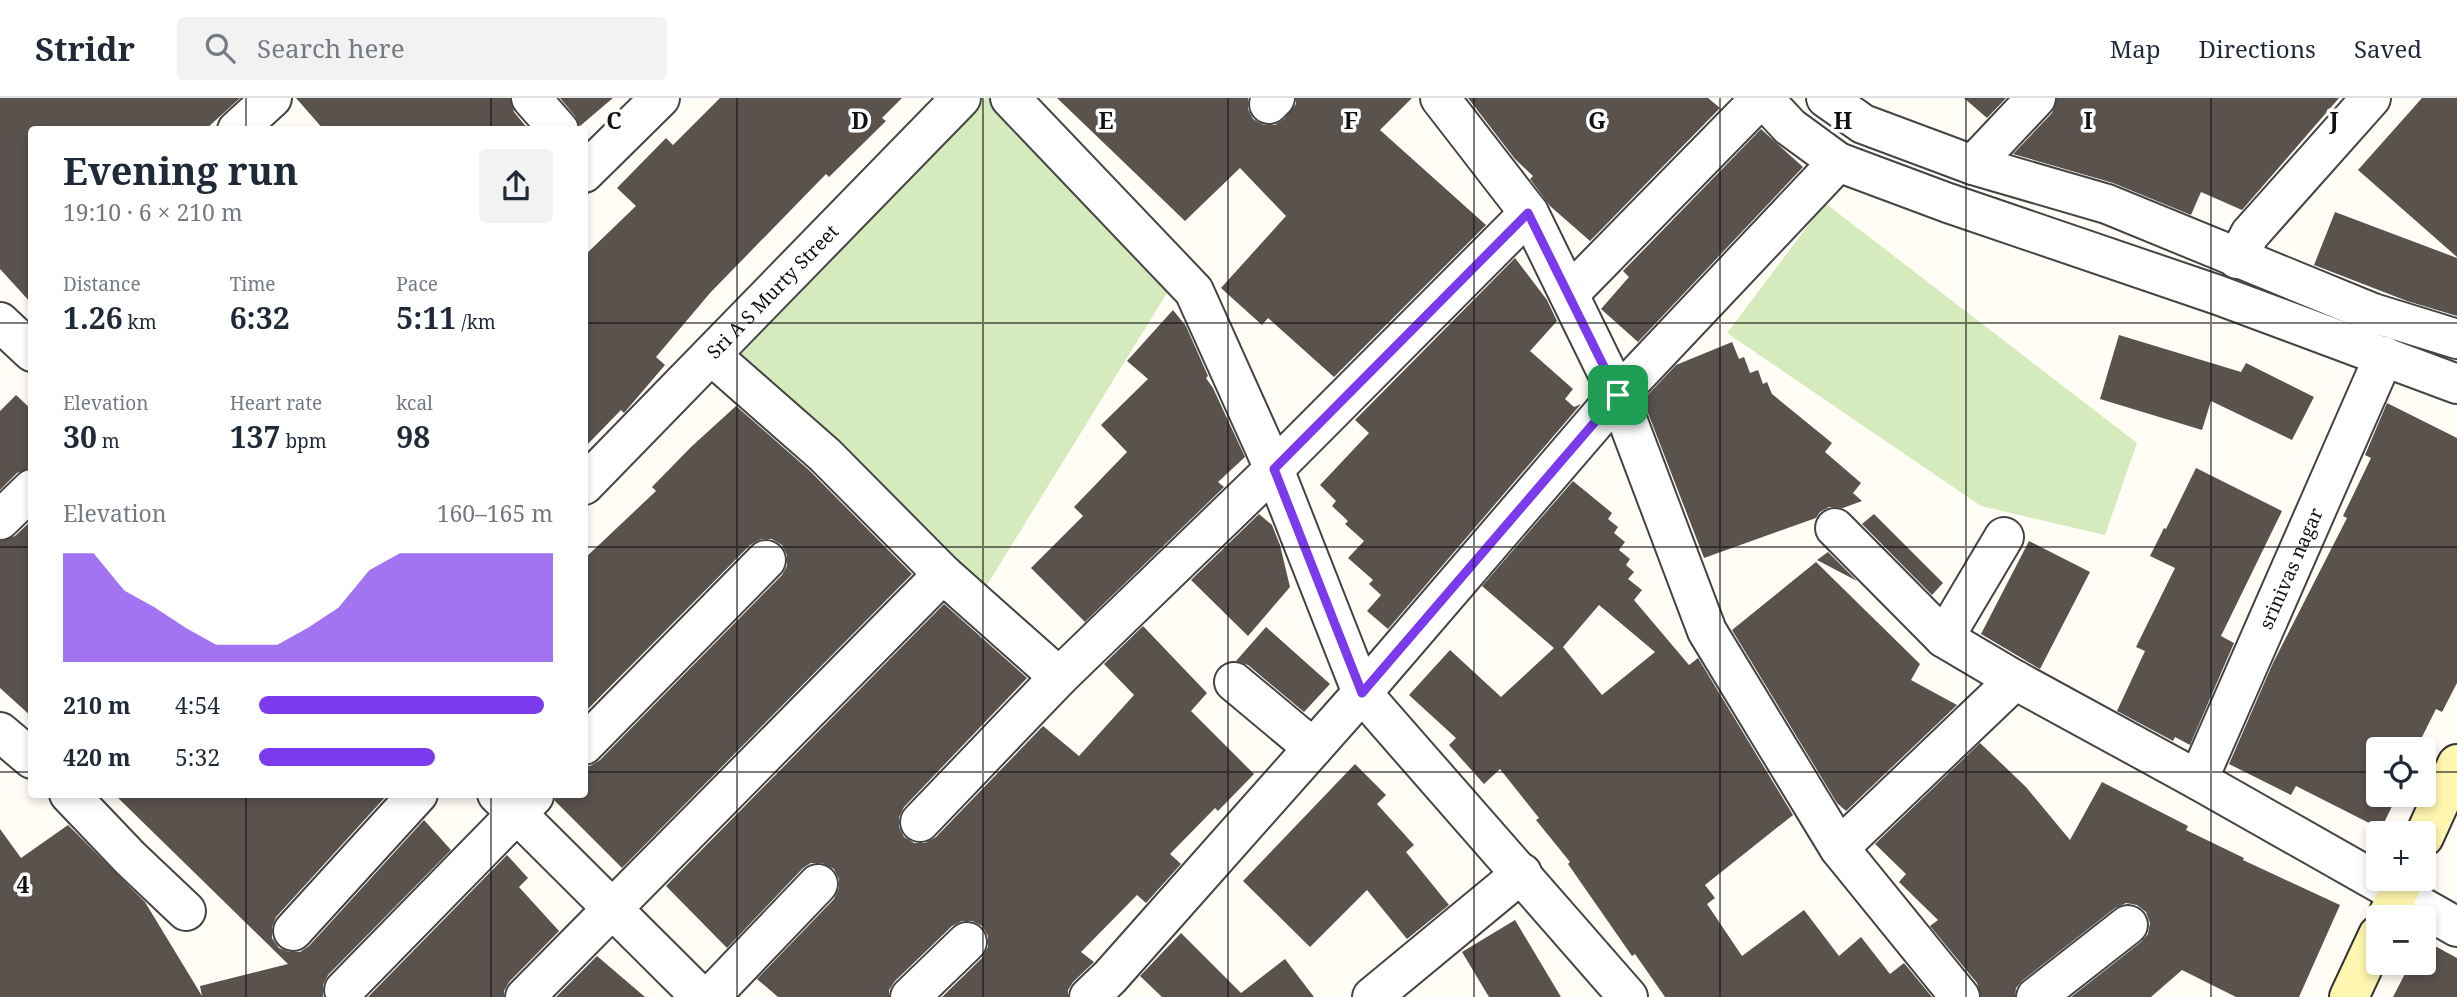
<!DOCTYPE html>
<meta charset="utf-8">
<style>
:root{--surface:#fff;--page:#f2f2f3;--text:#1f2937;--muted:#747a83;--line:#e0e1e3;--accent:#7c3aed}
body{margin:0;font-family:"Noto Serif",serif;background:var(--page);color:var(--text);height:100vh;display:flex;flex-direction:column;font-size:26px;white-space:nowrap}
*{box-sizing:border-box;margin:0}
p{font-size:23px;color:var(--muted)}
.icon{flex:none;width:38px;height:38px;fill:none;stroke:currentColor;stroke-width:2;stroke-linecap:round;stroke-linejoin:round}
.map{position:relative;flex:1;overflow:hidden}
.sheet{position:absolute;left:28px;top:28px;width:560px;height:672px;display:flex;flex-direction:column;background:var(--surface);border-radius:7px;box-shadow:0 4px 10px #0003}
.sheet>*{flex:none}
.controls{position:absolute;left:2366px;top:639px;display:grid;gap:14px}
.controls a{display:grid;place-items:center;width:70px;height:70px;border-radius:7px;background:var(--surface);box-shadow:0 4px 10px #0003;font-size:35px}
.pin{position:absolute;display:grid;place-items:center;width:60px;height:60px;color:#fff;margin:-30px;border-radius:14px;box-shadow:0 4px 10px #0006}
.round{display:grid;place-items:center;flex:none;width:74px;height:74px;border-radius:7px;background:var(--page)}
.head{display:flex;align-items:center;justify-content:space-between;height:119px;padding:0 35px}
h1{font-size:38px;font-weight:700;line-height:52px}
.metrics{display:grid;grid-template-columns:repeat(3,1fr);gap:10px;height:119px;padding:7px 35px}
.metrics div{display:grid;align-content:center}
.metrics b{font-size:30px;font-weight:700}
.metrics small{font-size:19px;font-weight:400}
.metrics p{font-size:19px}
.chart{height:196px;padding:14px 35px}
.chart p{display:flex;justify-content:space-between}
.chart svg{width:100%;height:126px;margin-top:7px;fill:var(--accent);opacity:.7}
ul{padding:0 35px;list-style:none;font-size:23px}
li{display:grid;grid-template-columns:112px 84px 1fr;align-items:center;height:52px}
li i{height:18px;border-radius:9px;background:var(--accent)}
header{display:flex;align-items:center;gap:42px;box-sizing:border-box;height:98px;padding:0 35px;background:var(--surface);border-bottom:2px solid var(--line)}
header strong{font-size:33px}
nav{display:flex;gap:38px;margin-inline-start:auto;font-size:24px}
.search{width:490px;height:63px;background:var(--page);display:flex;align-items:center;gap:18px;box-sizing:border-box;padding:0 24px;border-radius:7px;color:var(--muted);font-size:26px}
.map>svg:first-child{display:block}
</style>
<header>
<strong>Stridr</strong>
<div class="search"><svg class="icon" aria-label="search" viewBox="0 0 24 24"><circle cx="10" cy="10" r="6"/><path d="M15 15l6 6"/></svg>Search here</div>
<nav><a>Map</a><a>Directions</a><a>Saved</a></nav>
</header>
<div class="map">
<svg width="2457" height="899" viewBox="0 0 2457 899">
<rect width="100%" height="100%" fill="#fffdf5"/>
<g fill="#d5ebbd">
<path d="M986,0H989L1170,190L984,492L730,256Z"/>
<path d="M1825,105L2137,345L2105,437L1981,408L1727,235Z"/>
</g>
<g fill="#5a524d" fill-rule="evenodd">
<path d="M0,0H240L205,32H32V206L0,171Z"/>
<path d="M296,0H510L514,14L529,32H324Z"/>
<path d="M560,0H613L580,28L575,18Z"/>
<path d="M720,0H902L882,20L886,23L829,79L826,76L710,195L656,259L665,267L624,315L621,312L584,350V158L636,108L617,90L666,40L673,47Z"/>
<path d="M1057,0H1248V11L1253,21L1264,27H1275L1284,21L1296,6V0H1412L1380,32L1486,127L1334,279L1268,220L1262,227L1221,190L1286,118L1240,70L1185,123Z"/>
<path d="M1468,0H1708L1720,10L1590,143L1550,108L1530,81L1533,78L1515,61Z"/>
<path d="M1964,0H2006L1987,20Z"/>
<path d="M2057,0H2339L2242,112L2201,94L2191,117L2113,85L2013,56L2052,15Z"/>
<path d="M2422,0H2457V159L2358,72Z"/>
<path d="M1761,31L1803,69L1638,244L1601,211L1629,179L1623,173Z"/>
<path d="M2335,114L2457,160V218L2407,203L2314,167Z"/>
<path d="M1515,160L1547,202L1557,223L1530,253L1573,291L1565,301L1574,309L1581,306L1388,531L1367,513L1381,497L1369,486L1373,482L1348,460L1364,443L1345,426L1348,423L1332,408L1336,403L1320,387L1369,335L1355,322Z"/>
<path d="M1173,212L1186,228L1208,278L1206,280L1213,290L1245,359L1218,384L1224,389L1085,524L1031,470L1083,418L1074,409L1127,354L1101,327L1148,281L1127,263Z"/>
<path d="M2119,237L2241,274L2246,265L2314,299L2292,342L2211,303L2202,332L2100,301Z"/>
<path d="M1732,244L1739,261L1744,259L1750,275L1758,272L1763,286L1767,284L1772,296L1832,345L1825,354L1861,385L1853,395L1862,403L1843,410L1829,409L1820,414L1816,420L1704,460L1643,302L1676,267Z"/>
<path d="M16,297L32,312V370L17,375L0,392V313Z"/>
<path d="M2387,305L2457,340V585L2442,614L2436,611L2416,651H2378V696H2398L2381,731L2296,688L2291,697L2229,666L2273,565L2347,420L2343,418L2371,360L2365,357Z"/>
<path d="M736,308L810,373L912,476L622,770L555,703V696H584V668H590L600,662L782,477L787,468V457L782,447L772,441H761L750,447L584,615V461L656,393L652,389L691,349Z"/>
<path d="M2196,370L2282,413L2221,538L2234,545L2190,647L2175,639L2173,643L2117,613L2145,553L2136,549L2175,470L2150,458L2164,430L2166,431Z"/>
<path d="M1573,383L1612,415L1608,421L1618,429L1614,435L1625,444L1619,452L1630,461L1626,467L1634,474L1628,481L1642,492L1634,502L1689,567L1698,560L1793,717L1705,787L1715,800L1707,806L1742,858L1804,812L1839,858L1861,839L1890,876L1904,865L1932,899H1665L1635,856L1632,858L1568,766L1570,764L1536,722L1539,720L1500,671L1484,686L1449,647L1456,640L1409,597L1450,552L1501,599L1554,550L1482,488ZM1599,507L1655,554L1602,597L1563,549Z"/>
<path d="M1259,416L1272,427L1280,447L1290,489L1248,538L1191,482Z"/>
<path d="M1874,416L1943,485L1932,497L1862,426Z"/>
<path d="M32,422V619L0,590V443L15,438Z"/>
<path d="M2029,443L2090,474L2040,571L1981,536Z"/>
<path d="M1828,454L1857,483L1817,462Z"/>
<path d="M1816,464L1920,566L1911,582L1957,607L1846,713L1837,705L1732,532Z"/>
<path d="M944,506L1027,580L904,709L899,719V729L904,739L914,745H925L936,739L1043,628L1079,658L1134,597L1104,566L1143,528L1207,595L1191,613L1254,676L1218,713L1215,710L1170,756L1181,766L1146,805L1137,797L1081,854L1094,864L1073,884L1068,892V899H942L982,860L988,849V838L982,828L972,823H962L952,828L895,883L889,892V899H778L757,881L834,801L839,790V781L834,771L822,765H811L803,770L727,850L666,788Z"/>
<path d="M1266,529L1330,586L1304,614L1248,567L1236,563Z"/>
<path d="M1980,645L2026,689L2070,742L2102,684L2188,728L2186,732L2244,760L2243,762L2340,807L2299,899H2236L2182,872L2151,899H2071L2141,844L2148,836L2150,825L2146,814L2137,807L2126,805L2115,810L2023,882L2016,890L2015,899H1981L1977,885L1930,828L1938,822L1899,784L1906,776L1875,746Z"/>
<path d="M1355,666L1386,697L1377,706L1414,747L1406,754L1449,807L1407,841L1367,792L1310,849L1243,783Z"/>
<path d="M114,696H388L276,819L272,829V840L279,850L289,854H300L309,848L424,722L451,752L328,877L323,887V899H0V731L21,760L68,727L145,804L202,898L200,888L288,866Z"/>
<path d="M507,757L528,780L519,789L559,833L509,884L504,893V899H368Z"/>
<path d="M1515,822L1561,899H1489L1462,854Z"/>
<path d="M1181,835L1241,895L1285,861L1314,899H1162L1140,878Z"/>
<path d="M2424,842L2457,860V899H2393L2411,864H2424Z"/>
<path d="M597,858L645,899H556Z"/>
</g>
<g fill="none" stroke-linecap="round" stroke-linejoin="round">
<defs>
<g id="street">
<path d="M531,0L559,32"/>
<path d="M1010,0L1194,193L1274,371L1362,595L1628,899"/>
<path d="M1440,0L1529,115L1618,297L1707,533L1839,750L1960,899"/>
<path d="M1763,0L1790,29L1838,64L1948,105L2218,197L2457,286"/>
<path d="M1826,0L1863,26L1973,67L2107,106L2373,215L2457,241"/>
<path d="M1269,6L1275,0"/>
<path d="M237,32L272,0"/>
<path d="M1973,67L2036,0"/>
<path d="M584,75L660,0"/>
<path d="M2237,161L2250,136L2371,0"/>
<path d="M1569,196L1761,0"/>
<path d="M0,224L32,254"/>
<path d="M711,257L825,357L943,476L1059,579"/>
<path id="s1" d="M584,387L961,0"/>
<path d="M0,422L32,391"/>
<path d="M1835,430L1944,540"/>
<path d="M2004,439L1944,540L2015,582L2198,682L2457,829"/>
<path d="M1234,584L1313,650"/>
<path d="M0,634L32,661"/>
<path d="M584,647L766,462"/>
<path id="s2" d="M2198,682L2384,258"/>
<path d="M69,696L130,760L186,813"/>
<path d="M497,696L701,899"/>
<path d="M920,724L1059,579L1274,371L1529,115"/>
<path d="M1839,750L2015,582"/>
<path d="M293,833L418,696"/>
<path d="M344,892L534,698"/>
<path d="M525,899L943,476"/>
<path d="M710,899L818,786"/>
<path d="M910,899L967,844"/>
<path d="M1089,899L1110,879L1362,595L1618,297L1838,64"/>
<path d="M1372,899L1522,775"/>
<path d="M2036,899L2128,827"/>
</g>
<g id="secondary">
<path d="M2424,739L2457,666"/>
<path d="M2387,819L2405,780"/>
<path d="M2349,899L2378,837"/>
</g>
</defs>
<use href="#street" stroke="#444" stroke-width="42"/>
<use href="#secondary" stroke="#333" stroke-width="42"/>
<use href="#street" stroke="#fff" stroke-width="38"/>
<use href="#secondary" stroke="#fff6b0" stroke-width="38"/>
</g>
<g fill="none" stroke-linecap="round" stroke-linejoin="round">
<defs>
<path id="route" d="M1528,115L1618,297L1362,595L1274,371Z"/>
</defs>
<use href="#route" stroke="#fff" stroke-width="14"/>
<use href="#route" stroke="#7c3aed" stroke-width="9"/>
</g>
<path fill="none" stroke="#111" stroke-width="2" stroke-opacity="0.55" d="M246,0V32M491,0V32M737,0V899M983,0V899M1228,0V899M1474,0V899M1720,0V899M1966,0V899M2211,0V899M0,225H32M584,225H2457M0,449H32M584,449H2457M0,674H32M584,674H2378M2424,674H2457M246,696V899M491,696V899"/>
<g text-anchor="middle" stroke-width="7" stroke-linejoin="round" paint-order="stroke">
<g font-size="19" fill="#111" stroke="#fff">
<text dy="7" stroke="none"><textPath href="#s1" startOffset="270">Sri A S Murty Street</textPath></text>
<text dy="7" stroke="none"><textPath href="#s2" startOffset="231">srinivas nagar</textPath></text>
</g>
</g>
<g font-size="23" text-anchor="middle" font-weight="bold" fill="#111" stroke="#fff" stroke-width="7" stroke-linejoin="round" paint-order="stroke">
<text x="614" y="31">C</text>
<text x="860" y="31">D</text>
<text x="1106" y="31">E</text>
<text x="1351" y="31">F</text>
<text x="1597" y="31">G</text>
<text x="1843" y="31">H</text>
<text x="2088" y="31">I</text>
<text x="2334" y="31">J</text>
<text x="23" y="795">4</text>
</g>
</svg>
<div class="controls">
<a><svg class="icon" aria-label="locate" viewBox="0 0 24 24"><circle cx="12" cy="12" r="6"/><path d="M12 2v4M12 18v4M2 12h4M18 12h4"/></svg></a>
<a>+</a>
<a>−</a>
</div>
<div class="pin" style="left:1618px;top:297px;background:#1e9e55"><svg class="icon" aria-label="arrive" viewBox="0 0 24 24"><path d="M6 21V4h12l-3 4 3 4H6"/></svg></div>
<section class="sheet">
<div class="head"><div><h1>Evening run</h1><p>19:10 · 6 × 210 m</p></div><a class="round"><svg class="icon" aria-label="share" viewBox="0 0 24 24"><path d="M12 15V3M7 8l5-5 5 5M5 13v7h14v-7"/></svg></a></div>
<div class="metrics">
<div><p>Distance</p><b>1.26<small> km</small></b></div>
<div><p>Time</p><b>6:32</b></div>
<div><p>Pace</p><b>5:11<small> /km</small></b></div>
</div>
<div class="metrics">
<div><p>Elevation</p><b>30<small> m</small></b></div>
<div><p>Heart rate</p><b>137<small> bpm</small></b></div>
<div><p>kcal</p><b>98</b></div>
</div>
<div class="chart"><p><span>Elevation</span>160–165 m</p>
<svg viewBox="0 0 160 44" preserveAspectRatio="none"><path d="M0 44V6L10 6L20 19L30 25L40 32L50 38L60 38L70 38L80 32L90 25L100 12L110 6L120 6L130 6L140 6L150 6L160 6V44z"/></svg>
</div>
<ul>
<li><b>210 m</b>4:54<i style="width:97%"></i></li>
<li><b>420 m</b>5:32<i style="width:60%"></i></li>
</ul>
</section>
</div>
